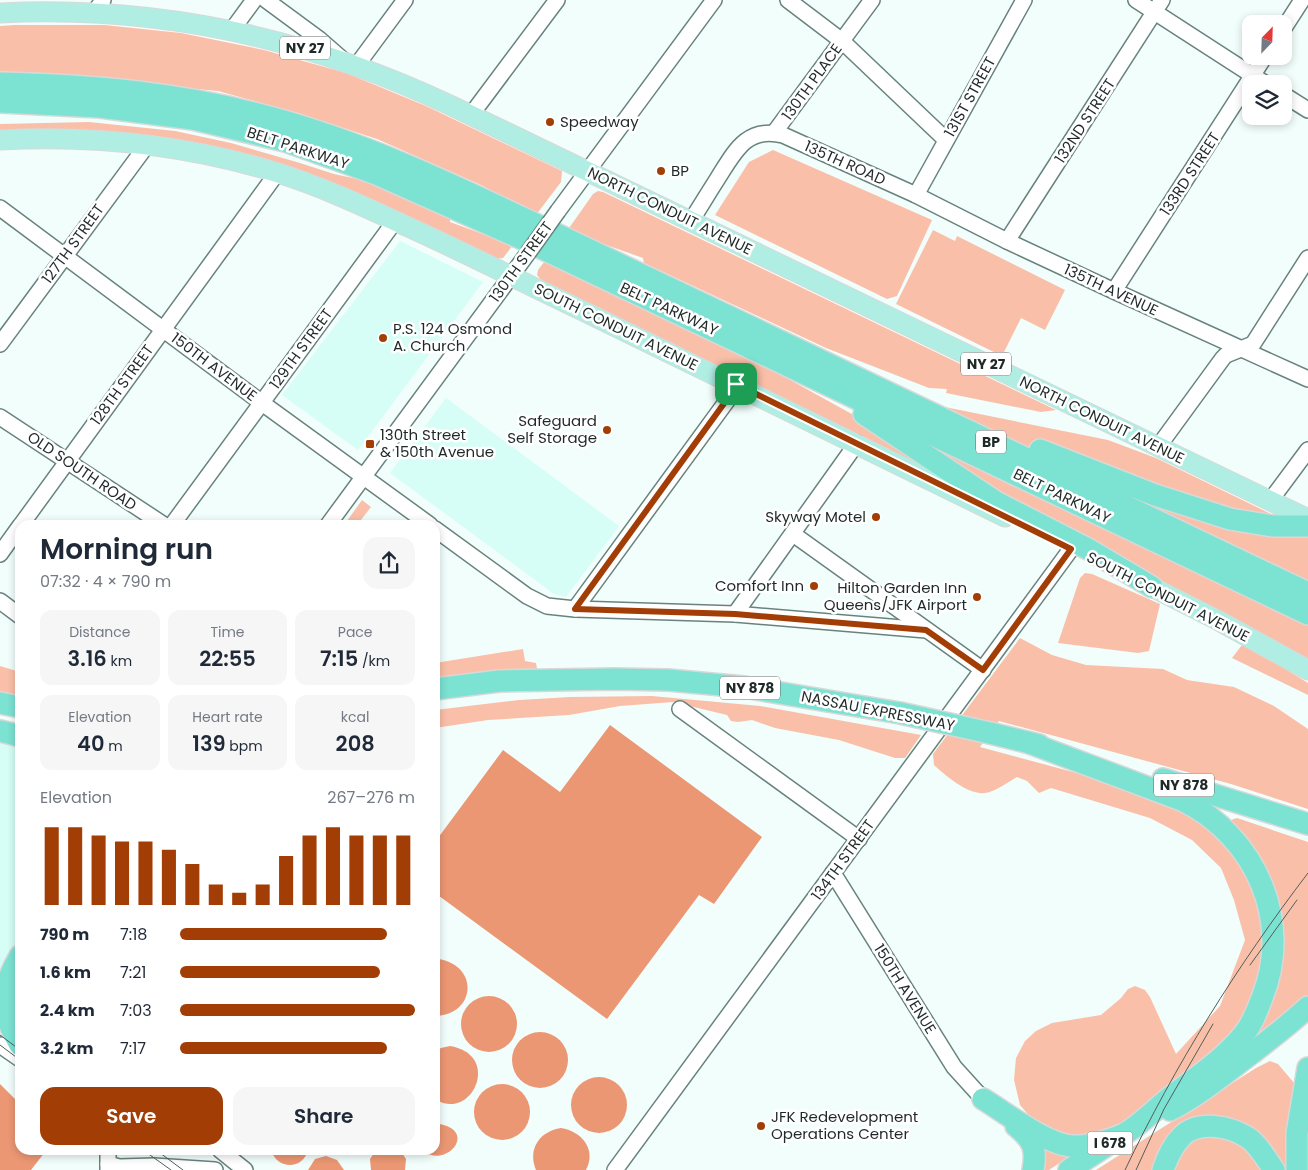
<!DOCTYPE html>
<meta charset="utf-8">
<style>
:root{--surface:#fff;--page:#f6f6f7;--text:#1f2937;--muted:#747a83;--accent:#a13d05}
body{margin:0;font-family:Poppins,sans-serif;background:var(--page);color:var(--text);height:100vh;display:flex;flex-direction:column;font-size:19px;white-space:nowrap}
*{box-sizing:border-box;margin:0}
p{font-size:16px;color:var(--muted)}
.icon{flex:none;width:28px;height:28px;fill:none;stroke:currentColor;stroke-width:2;stroke-linecap:round;stroke-linejoin:round}
.map{position:relative;flex:1;overflow:hidden}
.drawer{position:absolute;left:15px;top:520px;width:425px;height:635px;display:flex;flex-direction:column;background:var(--surface);border-radius:15px;box-shadow:0 2px 8px #0003}
.drawer>*{flex:none}
.needle{width:32px;rotate:23deg}
.tools{position:absolute;left:1242px;top:15px;display:grid;gap:10px}
.tools a{display:grid;place-items:center;width:50px;height:50px;border-radius:10px;background:var(--surface);box-shadow:0 2px 8px #0003;font-size:25px}
.pin{position:absolute;display:grid;place-items:center;width:42px;height:42px;color:#fff;margin:-21px;border-radius:10px;box-shadow:0 2px 8px #0006}
.round{display:grid;place-items:center;flex:none;width:52px;height:52px;border-radius:15px;background:var(--page)}
.overview{display:flex;align-items:center;justify-content:space-between;height:85px;padding:0 25px}
h1{font-size:28px;font-weight:600;line-height:38px}
.metrics{display:grid;grid-template-columns:repeat(3,1fr);gap:8px;height:85px;padding:5px 25px}
.metrics div{display:grid;align-content:center;border-radius:12px;background:var(--page);text-align:center}
.metrics b{font-size:21px;font-weight:600}
.metrics small{font-size:14px;font-weight:400}
.metrics p{font-size:14px}
.chart{height:140px;padding:10px 25px}
.chart p{display:flex;justify-content:space-between}
.chart svg{width:100%;height:90px;margin-top:5px;stroke:var(--accent);stroke-width:6}
.button{display:flex;gap:10px;margin-top:auto;padding:10px 25px}
.button a{flex:1;height:58px;border-radius:15px;background:var(--accent);color:#fff;font-size:20px;font-weight:600;line-height:58px;text-align:center}
.button a+a{background:var(--page);color:var(--text)}
ul{padding:0 25px;list-style:none;font-size:16px}
li{display:grid;grid-template-columns:80px 60px 1fr;align-items:center;height:38px}
li i{height:12px;border-radius:6px;background:var(--accent)}
.map>svg:first-child{display:block}
</style>
<div class="map">
<svg width="1308" height="1170" viewBox="0 0 1308 1170">
<rect width="100%" height="100%" fill="#f2fefc"/>
<g fill="#d6fef6">
<path d="M400,241L483,282L358,450L282,395Z"/>
<path d="M446,398L619,526L566,597L554,594L390,473Z"/>
<path d="M0,737L20,742V946L0,973Z"/>
</g>
<g fill="#fabfa8">
<path d="M15,25H104L181,33L264,50L346,73L426,106L562,171L561,182L536,215L481,185L377,139L298,113L218,91L0,71V26Z"/>
<path d="M89,122L175,131L231,143L300,163L334,174L371,182L450,216V222L513,245L503,258L496,259L355,192L298,171L0,133V124Z"/>
<path d="M773,150L932,220L897,296L887,299L715,215L749,162Z"/>
<path d="M598,191L603,192L1056,410L1041,412L946,393L947,389L929,388L826,348L644,263L643,258L567,231L593,194Z"/>
<path d="M933,230L955,241L957,236L1065,290L1045,330L1021,318L1002,356L896,304Z"/>
<path d="M545,261L774,371L868,423L944,476L542,281L537,275L538,270Z"/>
<path d="M930,404L1108,440L1156,458L1308,532V583Z"/>
<path d="M932,444L1308,623V662L1001,498L926,445Z"/>
<path d="M362,500L371,507L357,525H344Z"/>
<path d="M1085,573L1092,574L1160,604L1149,651L1138,653L1058,643L1080,578Z"/>
<path d="M1020,638L1052,655L1086,665L1163,669L1187,680L1234,687L1274,706L1308,729V809L1231,784L999,721L980,747L1136,789L1185,805L1222,832L1253,875L1264,911L1266,964L1242,1027L1125,1125L1075,1142L1038,1126L1020,1105L1014,1080L1016,1058L1025,1041L1036,1031L1052,1023L1101,1015L1121,998L1128,989L1135,986L1145,990L1150,997L1176,1054L1220,1006L1245,940L1234,900L1221,868L1192,840L1150,818L1051,788L1039,793L1027,781L1017,777C1008,782 995,792 985,793C968,795 946,776 934,765L933,754Z"/>
<path d="M1242,645L1256,651L1308,683V695L1232,658Z"/>
<path d="M523,649L525,661L536,663L537,669L435,681V663Z"/>
<path d="M0,666L20,672V699L0,695Z"/>
<path d="M652,696L760,706L921,735L905,758H895L839,740L775,728L752,720L738,722L731,721L727,715L673,702L620,706L569,715L488,720L435,728V710L519,700L570,697Z"/>
<path d="M1237,818L1308,842V996L1272,1029L1236,1053L1276,965L1236,830L1231,820Z"/>
<path d="M1270,1061L1278,1064L1295,1084L1290,1170H1096L1256,1068Z"/>
<path d="M1039,1139L1073,1154L1049,1170H1042Z"/>
</g>
<g fill="#ec9774">
<path d="M610,725L762,837L714,904L699,895L607,1019L435,893V842L503,750L560,792Z"/>
<path d="M439,959C479,966 476,1014 436,1016L435,960Z"/>
<circle cx="489" cy="1024" r="28"/>
<circle cx="540" cy="1060" r="28"/>
<path d="M450,1046C503,1055 471,1123 435,1099V1051L441,1048Z"/>
<circle cx="599" cy="1105" r="28"/>
<circle cx="502" cy="1112" r="28"/>
<path d="M0,1084L20,1104V1150H45V1152L31,1170H0Z"/>
<path d="M440,1124C479,1132 444,1170 423,1150H435V1125Z"/>
<path d="M561,1128C581,1131 597,1149 586,1170H536C527,1149 540,1131 561,1128Z"/>
<path d="M271,1150H308C303,1170 277,1170 271,1150Z"/>
<path d="M376,1150H400L406,1159L405,1170H371L370,1159Z"/>
<path d="M326,1156L337,1160L344,1170H308L315,1159Z"/>
</g>
<g fill="none" stroke-linecap="round" stroke-linejoin="round">
<defs>
<g id="minor">
<path d="M266,0L319,39L343,60"/>
<path d="M788,0L842,41L946,140"/>
<path d="M1136,0L1266,84"/>
<path d="M94,13L103,0"/>
<path d="M1284,28L1302,0"/>
<path d="M232,30L254,0"/>
<path d="M357,65L405,0"/>
<path d="M1284,95L1308,110"/>
<path d="M471,115L557,0"/>
<path d="M774,133L872,0"/>
<path d="M916,195L1024,0"/>
<path d="M0,208L262,403L430,525"/>
<path d="M558,211L714,0"/>
<path d="M691,221C700,207 709,192 718,178C735,151 747,126 783,135L916,195L1007,241L1114,291L1308,379"/>
<path d="M1007,241L1162,0"/>
<path d="M1114,291L1265,56"/>
<path d="M0,344L147,145"/>
<path d="M0,417L164,525"/>
<path d="M1158,447L1223,358L1226,355L1253,344L1308,258"/>
<path d="M1270,501L1308,450"/>
<path d="M21,525L277,173"/>
<path d="M172,525L395,221"/>
<path d="M328,525L528,253"/>
<path d="M435,529L527,596L547,606L575,609L735,614L926,630"/>
<path d="M793,534L983,670"/>
<path d="M0,554L20,526"/>
<path d="M0,601L20,616"/>
<path d="M575,609L729,398L736,384"/>
<path d="M735,614L857,443"/>
<path d="M680,709L859,839"/>
<path d="M833,873L954,1067L983,1099"/>
<path d="M0,1045L20,1059"/>
<path d="M108,1150V1170"/>
<path d="M220,1150L245,1170"/>
<path d="M108,1164L119,1167L154,1166L215,1170"/>
<path d="M615,1170L1071,549"/>
</g>
<g id="major">
<path d="M0,13C159,5 309,38 452,106L1308,519"/>
<path d="M0,140C93,135 186,145 275,172C320,186 363,206 406,226C466,253 524,283 583,311C725,379 865,448 1005,517"/>
<path d="M1138,580L1219,621L1308,670"/>
</g>
<g id="highway">
<path d="M0,83C91,85 181,93 269,117C359,141 445,181 529,221L1308,593"/>
<path d="M0,102L100,107L193,119L285,141L374,173L518,237L1308,614"/>
<path d="M864,414L996,502L1088,549L1152,587"/>
<path d="M1040,450L1155,495L1230,519L1272,526H1308"/>
<path d="M435,689L499,681L614,679L668,680L744,687L900,713"/>
<path d="M0,703L20,707"/>
<path d="M0,731L20,736"/>
<path d="M990,733L1039,745"/>
<path d="M1163,779L1308,824"/>
<path d="M20,956C0,989 0,1012 20,1045"/>
<path d="M983,1099C1006,1113 1047,1145 1073,1146C1087,1147 1111,1140 1124,1134C1136,1128 1157,1108 1168,1099C1193,1079 1223,1060 1243,1035C1252,1025 1257,1011 1262,998C1293,922 1256,837 1184,801L1027,742"/>
<path d="M1170,1110C1201,1094 1224,1074 1252,1053C1271,1038 1290,1024 1308,1007"/>
<path d="M1016,1126C1033,1140 1037,1148 1033,1170"/>
<path d="M1069,1170L1106,1146"/>
<path d="M1163,1170C1167,1158 1172,1146 1182,1136C1198,1120 1229,1126 1247,1137C1258,1144 1267,1160 1274,1170"/>
<path d="M1297,1170V1133L1308,1068"/>
</g>
</defs>
<use href="#minor" stroke="#68837e" stroke-width="18"/>
<use href="#major" stroke="#d7d9d8" stroke-width="21"/>
<use href="#highway" stroke="#d7d9d8" stroke-width="24"/>
<use href="#minor" stroke="#fff" stroke-width="15"/>
<use href="#major" stroke="#b0eee4" stroke-width="19"/>
<use href="#highway" stroke="#7ce2d2" stroke-width="21"/>
<g stroke="#535e5c" stroke-width="1">
<path d="M1250,965L1297,900"/>
<path d="M0,1035L20,1050"/>
<path d="M0,1045L20,1060"/>
<path d="M143,1150L171,1170"/>
<path d="M156,1150L183,1170"/>
<path d="M1125,1170C1175,1065 1237,966 1308,873"/>
<path d="M1136,1170L1164,1109L1213,1024"/>
</g>
<defs>
<path id="minor-bridge" d="M528,253L558,211"/>
<path id="highway-bridge" d="M900,713L990,733"/>
</defs>
<use href="#minor-bridge" stroke="#68837e" stroke-width="18" stroke-linecap="butt"/>
<use href="#highway-bridge" stroke="#d7d9d8" stroke-width="24" stroke-linecap="butt"/>
<use href="#minor-bridge" stroke="#fff" stroke-width="15"/>
<use href="#highway-bridge" stroke="#7ce2d2" stroke-width="21"/>
</g>
<g fill="none" stroke-linecap="round" stroke-linejoin="round">
<defs>
<path id="route" d="M736,384L1071,549L983,670L926,630L735,614L575,609L728,398Z"/>
</defs>
<use href="#route" stroke="#fff" stroke-width="10"/>
<use href="#route" stroke="#a13d05" stroke-width="6"/>
</g>
<g fill="#a13d05" stroke="#fff" stroke-width="2">
<circle cx="550" cy="122" r="5"/>
<circle cx="661" cy="171" r="5"/>
<circle cx="383" cy="338" r="5"/>
<circle cx="607" cy="430" r="5"/>
<rect x="365" y="439" width="10" height="10" rx="2.5"/>
<circle cx="876" cy="517" r="5"/>
<circle cx="814" cy="586" r="5"/>
<circle cx="977" cy="597" r="5"/>
<circle cx="761" cy="1126" r="5"/>
</g>
<g text-anchor="middle" stroke-width="5" stroke-linejoin="round" paint-order="stroke">
<g fill="#fff" stroke="#626a68" stroke-width="1">
<rect x="280" y="36.5" width="50" height="23" rx="4"/>
<rect x="961" y="352.5" width="50" height="23" rx="4"/>
<rect x="976" y="430.5" width="30" height="23" rx="4"/>
<rect x="720" y="676.5" width="60" height="23" rx="4"/>
<rect x="1154" y="773.5" width="60" height="23" rx="4"/>
<rect x="1087.5" y="1131.5" width="45" height="23" rx="4"/>
</g>
<g font-size="14" font-weight="bold" fill="#1f2a28">
<text x="305" y="53">NY 27</text>
<text x="986" y="369">NY 27</text>
<text x="991" y="447">BP</text>
<text x="750" y="693">NY 878</text>
<text x="1184" y="790">NY 878</text>
<text x="1110" y="1148">I 678</text>
</g>
<g font-size="15" fill="#1f2a28" stroke="#fff">
<text transform="translate(812 82) rotate(-54)" y="5">130TH PLACE</text>
<text transform="translate(970 97) rotate(-61)" y="5">131ST STREET</text>
<text transform="translate(1085 121) rotate(-57)" y="5">132ND STREET</text>
<text transform="translate(298 148) rotate(18)" y="5">BELT PARKWAY</text>
<text transform="translate(845 163) rotate(24)" y="5">135TH ROAD</text>
<text transform="translate(1190 174) rotate(-57)" y="5">133RD STREET</text>
<text transform="translate(670 211) rotate(26)" y="5">NORTH CONDUIT AVENUE</text>
<text transform="translate(73 244) rotate(-54)" y="5">127TH STREET</text>
<text transform="translate(521 262) rotate(-54)" y="5">130TH STREET</text>
<text transform="translate(1111 290) rotate(25)" y="5">135TH AVENUE</text>
<text transform="translate(669 309) rotate(25)" y="5">BELT PARKWAY</text>
<text transform="translate(616 327) rotate(26)" y="5">SOUTH CONDUIT AVENUE</text>
<text transform="translate(301 349) rotate(-54)" y="5">129TH STREET</text>
<text transform="translate(214 367) rotate(37)" y="5">150TH AVENUE</text>
<text transform="translate(122 385) rotate(-54)" y="5">128TH STREET</text>
<text transform="translate(1102 420) rotate(26)" y="5">NORTH CONDUIT AVENUE</text>
<text transform="translate(82 471) rotate(34)" y="5">OLD SOUTH ROAD</text>
<text transform="translate(1062 496) rotate(26)" y="5">BELT PARKWAY</text>
<text transform="translate(1168 597) rotate(27)" y="5">SOUTH CONDUIT AVENUE</text>
<text transform="translate(878 711) rotate(11)" y="5">NASSAU EXPRESSWAY</text>
<text transform="translate(843 860) rotate(-54)" y="5">134TH STREET</text>
<text transform="translate(905 989) rotate(58)" y="5">150TH AVENUE</text>
</g>
<g font-size="15" fill="#1f2a28" stroke="#fff" text-anchor="start">
<text x="560" y="127">Speedway</text>
<text x="671" y="176">BP</text>
<text x="393" y="334">P.S. 124 Osmond<tspan x="393" dy="17">A. Church</tspan></text>
<text x="597" y="426" text-anchor="end">Safeguard<tspan x="597" dy="17">Self Storage</tspan></text>
<text x="380" y="440">130th Street<tspan x="380" dy="17">&amp; 150th Avenue</tspan></text>
<text x="866" y="522" text-anchor="end">Skyway Motel</text>
<text x="804" y="591" text-anchor="end">Comfort Inn</text>
<text x="967" y="593" text-anchor="end">Hilton Garden Inn<tspan x="967" dy="17">Queens/JFK Airport</tspan></text>
<text x="771" y="1122">JFK Redevelopment<tspan x="771" dy="17">Operations Center</tspan></text>
</g>
</g>
</svg>
<div class="tools">
<a><svg class="needle" viewBox="-14 -14 28 28"><path d="M0-13l5 13h-10z" fill="#e53935"/><path d="M0 13l5-13h-10z" fill="#747a83"/></svg></a>
<a><svg class="icon" aria-label="layers" viewBox="0 0 24 24"><path d="M12 4l9 5-9 5-9-5zM3 14l9 5 9-5"/></svg></a>
</div>
<div class="pin" style="left:736px;top:384px;background:#1e9e55"><svg class="icon" aria-label="arrive" viewBox="0 0 24 24"><path d="M6 21V4h12l-3 4 3 4H6"/></svg></div>
<section class="drawer">
<div class="overview"><div><h1>Morning run</h1><p>07:32 · 4 × 790 m</p></div><a class="round"><svg class="icon" aria-label="share" viewBox="0 0 24 24"><path d="M12 15V3M7 8l5-5 5 5M5 13v7h14v-7"/></svg></a></div>
<div class="metrics">
<div><p>Distance</p><b>3.16<small> km</small></b></div>
<div><p>Time</p><b>22:55</b></div>
<div><p>Pace</p><b>7:15<small> /km</small></b></div>
</div>
<div class="metrics">
<div><p>Elevation</p><b>40<small> m</small></b></div>
<div><p>Heart rate</p><b>139<small> bpm</small></b></div>
<div><p>kcal</p><b>208</b></div>
</div>
<div class="chart"><p><span>Elevation</span>267–276 m</p>
<svg viewBox="0 0 160 44" preserveAspectRatio="none"><path d="M5 44V6M15 44V6M25 44V10M35 44V13M45 44V13M55 44V17M65 44V24M75 44V34M85 44V38M95 44V34M105 44V20M115 44V10M125 44V6M135 44V10M145 44V10M155 44V10"/></svg>
</div>
<ul>
<li><b>790 m</b>7:18<i style="width:88%"></i></li>
<li><b>1.6 km</b>7:21<i style="width:85%"></i></li>
<li><b>2.4 km</b>7:03<i style="width:100%"></i></li>
<li><b>3.2 km</b>7:17<i style="width:88%"></i></li>
</ul>
<div class="button"><a>Save</a><a>Share</a></div>
</section>
</div>
